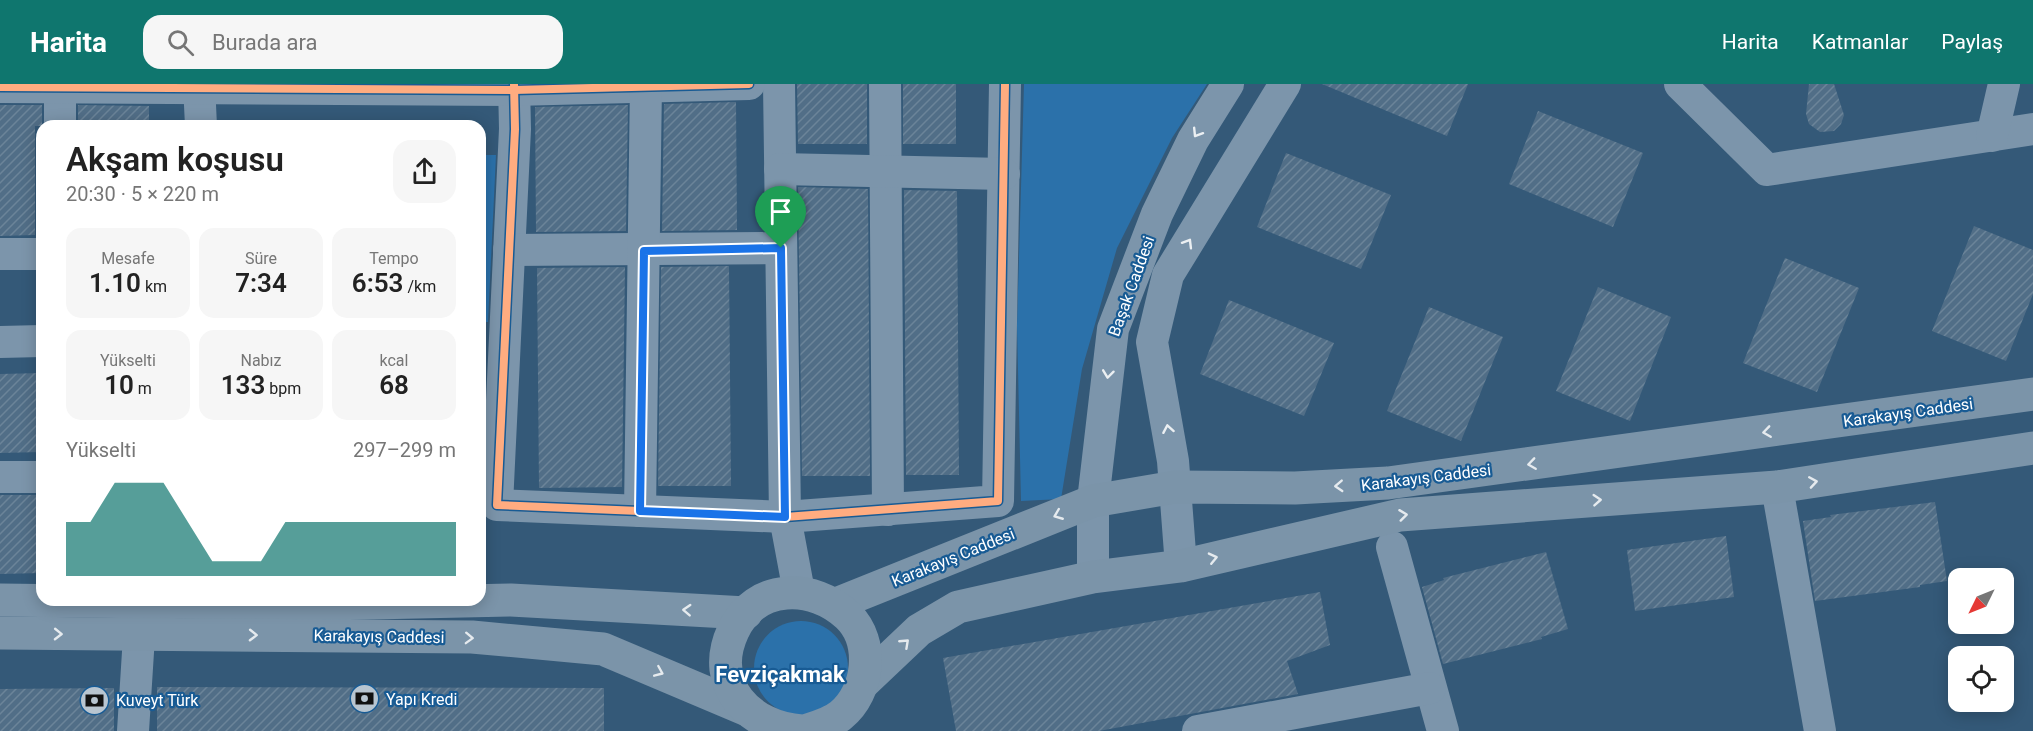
<!DOCTYPE html>
<html lang="tr">
<meta charset="utf-8">
<style>
:root{--surface:#fff;--page:#f6f6f6;--text:#222;--muted:#767676;--accent:#0f766e}
body{margin:0;font-family:Roboto,sans-serif;background:var(--page);color:var(--text);height:100vh;display:flex;flex-direction:column;font-size:22px;white-space:nowrap}
*{box-sizing:border-box;margin:0}
p{font-size:20px;color:var(--muted)}
.icon{flex:none;width:33px;height:33px;fill:none;stroke:currentColor;stroke-width:2;stroke-linecap:round;stroke-linejoin:round}
.map{position:relative;flex:1;overflow:hidden}
.panel{position:absolute;left:36px;top:36px;width:450px;height:486px;display:flex;flex-direction:column;background:var(--surface);border-radius:18px;box-shadow:0 3px 15px #0003}
.panel>*{flex:none}
.needle{width:39px;rotate:227deg}
.buttons{position:absolute;left:1948px;top:484px;display:grid;gap:12px}
.buttons a{display:grid;place-items:center;width:66px;height:66px;border-radius:12px;background:var(--surface);box-shadow:0 3px 15px #0003;font-size:30px}
.pin{position:absolute;display:grid;place-items:center;width:51px;height:51px;color:#fff;margin:-62px -26px;border-radius:50% 50% 50% 0;rotate:-45deg;box-shadow:0 0 6px #0007}
.pin .icon{rotate:45deg}
.round{display:grid;place-items:center;flex:none;width:63px;height:63px;border-radius:18px;background:var(--page)}
.headline{display:flex;align-items:center;justify-content:space-between;height:102px;padding:0 30px}
h1{font-size:33px;font-weight:600;line-height:45px}
.metrics{display:grid;grid-template-columns:repeat(3,1fr);gap:9px;height:102px;padding:6px 30px}
.metrics div{display:grid;align-content:center;border-radius:15px;background:var(--page);text-align:center}
.metrics b{font-size:26px;font-weight:600}
.metrics small{font-size:16px;font-weight:400}
.metrics p{font-size:16px}
.chart{height:168px;padding:12px 30px}
.chart p{display:flex;justify-content:space-between}
.chart svg{width:100%;height:108px;margin-top:6px;fill:var(--accent);opacity:.7}
header{display:flex;align-items:center;gap:36px;box-sizing:border-box;height:84px;padding:0 30px;background:var(--accent);color:#fff}
header strong{font-size:28px}
nav{display:flex;gap:33px;margin-inline-start:auto;font-size:21px}
.search{width:420px;height:54px;background:var(--page);display:flex;align-items:center;gap:15px;box-sizing:border-box;padding:0 21px;border-radius:18px;color:var(--muted);font-size:22px}
.map>svg:first-child{display:block}
</style>
<header>
<strong>Harita</strong>
<div class="search"><svg class="icon" aria-label="search" viewBox="0 0 24 24"><circle cx="10" cy="10" r="6"/><path d="M15 15l6 6"/></svg>Burada ara</div>
<nav><a>Harita</a><a>Katmanlar</a><a>Paylaş</a></nav>
</header>
<div class="map">
<svg width="2033" height="647" viewBox="0 0 2033 647">
<defs>
<pattern id="building-hatch" width="6" height="6" patternUnits="userSpaceOnUse" patternTransform="scale(1.5)"><rect width="6" height="6" fill="#516e87"/><path d="M-1 1l2-2M0 6l6-6M5 7l2-2" fill="none" stroke="#6b8499"/></pattern>
</defs>
<rect width="100%" height="100%" fill="#345978"/>
<g fill="#2b71aa">
<path d="M1024,0H1207L1172,54L1117,164L1082,285L1061,415L1021,417L1017,242Z"/>
<path d="M480,71H496L488,238H480Z"/>
<circle cx="801" cy="584" r="47"/>
</g>
<g fill="url(#building-hatch)">
<path d="M797,0H867V60H798Z"/>
<rect x="903" y="0" width="53" height="60"/>
<path d="M1322,0H1468L1447,52Z"/>
<path d="M1809,0H1834L1844,31L1841,40L1834,47L1820,48L1809,40L1806,30Z"/>
<path d="M736,18L737,146L662,147L664,20Z"/>
<path d="M0,21H42V42H35V151L0,152Z"/>
<path d="M78,21L149,22V42H78Z"/>
<path d="M628,21L626,147L536,148L535,23Z"/>
<path d="M1538,27L1643,69L1613,143L1509,100Z"/>
<path d="M1286,69L1391,111L1361,185L1257,143Z"/>
<path d="M798,103L868,105L870,392H802Z"/>
<path d="M904,106L957,107L959,391H906Z"/>
<path d="M1974,142L2033,166V210L2006,277L1932,247Z"/>
<path d="M1785,174L1859,204L1817,308L1743,279Z"/>
<path d="M729,182L731,402H658L661,183Z"/>
<path d="M625,183L622,403L539,404L537,184Z"/>
<path d="M1598,203L1671,233L1630,337L1556,307Z"/>
<path d="M1229,216L1334,259L1304,332L1200,290Z"/>
<path d="M1429,223L1503,253L1461,357L1387,327Z"/>
<path d="M42,289V368L0,369V290Z"/>
<path d="M0,411H42V489L0,490Z"/>
<path d="M1935,418L1947,497L1920,501V503L1815,517L1803,437L1831,433L1830,431Z"/>
<path d="M1726,452L1734,513L1635,527L1627,466Z"/>
<path d="M1546,468L1568,545L1541,553L1542,555L1443,580L1422,503L1444,496L1443,494Z"/>
<path d="M1320,508L1330,561L1287,577L1298,610L1099,647H956L943,574Z"/>
<path d="M157,603L604,604V647H157Z"/>
<path d="M114,604V647H0V605Z"/>
</g>
<g fill="none" stroke-linecap="round" stroke-linejoin="round">
<g stroke="#7c95ab" stroke-width="32">
<path d="M60,0V42"/>
<path d="M199,0L201,42"/>
<path d="M514,0L515,45L497,421L785,433L998,417L1005,0"/>
<path d="M779,0L785,433L799,508"/>
<path d="M885,0L888,426"/>
<path d="M1680,0L1767,86L2033,45"/>
<path d="M0,3L514,6L749,0"/>
<path d="M1992,52L2004,0"/>
<path d="M780,85L1004,90"/>
<path d="M509,166L781,164"/>
<path d="M0,170H42"/>
<path d="M0,258L42,257"/>
<path d="M0,393H42"/>
<path d="M1777,403L1820,647"/>
<path d="M640,427L646,0"/>
<path d="M1392,463L1443,647"/>
<path d="M1181,482L1173,377L1152,258L1168,191L1285,0"/>
<path d="M1093,493V417L1113,245L1157,130L1193,56L1228,0"/>
<path d="M133,647L139,552"/>
<path d="M1198,647L1430,604"/>
</g>
<g stroke="#7b94a9" stroke-width="33">
<path d="M0,516L326,520L511,516L746,529"/>
<path d="M836,520L1093,417L1175,403L1295,404L1388,399L2033,310"/>
<path d="M0,549L472,553L603,565L745,625"/>
<path d="M862,600L919,546L958,523L1093,493L1181,482L1400,431L1777,403L2033,364"/>
<path d="M802,647C750,644 708,601 733,547C755,499 814,499 848,532C875,558 869,608 841,631C830,640 817,643 804,647"/>
</g>
<defs>
<g id="cycleway">
<path d="M514,0L515,45L497,421L785,433L998,417L1005,0"/>
<path d="M0,3L514,6L749,0"/>
</g>
</defs>
<use href="#cycleway" stroke="#185b94" stroke-width="11"/>
<use href="#cycleway" stroke="#ffac80" stroke-width="8"/>
</g>
<defs><path id="oneway-chevron" d="M-2-3.5L2.5 0L-2 3.5" fill="none" stroke-width="1.6" stroke-linecap="round" stroke-linejoin="round" transform="scale(1.5)"/></defs>
<g stroke="#ebeff2">
<use href="#oneway-chevron" transform="translate(1197 49) rotate(122)"/>
<use href="#oneway-chevron" transform="translate(1188 159) rotate(-59)"/>
<use href="#oneway-chevron" transform="translate(1108 290) rotate(97)"/>
<use href="#oneway-chevron" transform="translate(1168 345) rotate(-100)"/>
</g>
<g stroke="#e5eaee">
<use href="#oneway-chevron" transform="translate(1767 348) rotate(172)"/>
<use href="#oneway-chevron" transform="translate(1532 380) rotate(172)"/>
<use href="#oneway-chevron" transform="translate(1813 398) rotate(-9)"/>
<use href="#oneway-chevron" transform="translate(1339 402) rotate(177)"/>
<use href="#oneway-chevron" transform="translate(1597 416) rotate(-4)"/>
<use href="#oneway-chevron" transform="translate(1058 431) rotate(158)"/>
<use href="#oneway-chevron" transform="translate(1403 431) rotate(-7)"/>
<use href="#oneway-chevron" transform="translate(1213 474) rotate(-13)"/>
<use href="#oneway-chevron" transform="translate(687 526) rotate(-177)"/>
<use href="#oneway-chevron" transform="translate(58 550) rotate(1)"/>
<use href="#oneway-chevron" transform="translate(253 551) rotate(1)"/>
<use href="#oneway-chevron" transform="translate(469 554) rotate(2)"/>
<use href="#oneway-chevron" transform="translate(905 559) rotate(-43)"/>
<use href="#oneway-chevron" transform="translate(659 588) rotate(23)"/>
</g>
<g fill="none" stroke-linecap="round" stroke-linejoin="round">
<defs>
<path id="route" d="M781,164L785,433L640,427L644,167Z"/>
</defs>
<use href="#route" stroke="#fff" stroke-width="12"/>
<use href="#route" stroke="#1a73e8" stroke-width="8"/>
</g>
<defs>
<symbol id="bank-disc" viewBox="-11 -11 22 22"><circle r="9.5" fill="#b8c5d0" stroke="#185b94"/><path d="M-6-4H6V4H-6ZM0-2.3a2.3 2.3 0 1 0 0 4.6a2.3 2.3 0 1 0 0-4.6Z" fill="#111"/></symbol>
</defs>
<g fill-rule="evenodd">
<use href="#bank-disc" x="348" y="598" width="33" height="33"/>
<use href="#bank-disc" x="78" y="600" width="33" height="33"/>
</g>
<g text-anchor="middle" stroke-width="4.5" stroke-linejoin="round" paint-order="stroke">
<g font-size="16" fill="#fff" stroke="#185b94">
<text transform="translate(1131 202) rotate(-70)" y="6">Başak Caddesi</text>
<text transform="translate(1908 328) rotate(-8)" y="6">Karakayış Caddesi</text>
<text transform="translate(1426 393) rotate(-7)" y="6">Karakayış Caddesi</text>
<text transform="translate(953 473) rotate(-22)" y="6">Karakayış Caddesi</text>
<text transform="translate(379 552) rotate(1)" y="6">Karakayış Caddesi</text>
</g>
<g font-size="16" fill="#fff" stroke="#185b94" text-anchor="start">
<text x="386" y="621">Yapı Kredi</text>
<text x="116" y="622">Kuveyt Türk</text>
</g>
<g font-size="22" font-weight="bold" fill="#fff" stroke="#185b94">
<text x="780" y="598">Fevziçakmak</text>
</g>
</g>
</svg>
<div class="buttons">
<a><svg class="needle" viewBox="-14 -14 28 28"><path d="M0-13l5 13h-10z" fill="#e53935"/><path d="M0 13l5-13h-10z" fill="#767676"/></svg></a>
<a><svg class="icon" aria-label="locate" viewBox="0 0 24 24"><circle cx="12" cy="12" r="6"/><path d="M12 2v4M12 18v4M2 12h4M18 12h4"/></svg></a>
</div>
<div class="pin" style="left:781px;top:164px;background:#1e9e55"><svg class="icon" aria-label="arrive" viewBox="0 0 24 24"><path d="M6 21V4h12l-3 4 3 4H6"/></svg></div>
<section class="panel">
<div class="headline"><div><h1>Akşam koşusu</h1><p>20:30 · 5 × 220 m</p></div><a class="round"><svg class="icon" aria-label="share" viewBox="0 0 24 24"><path d="M12 15V3M7 8l5-5 5 5M5 13v7h14v-7"/></svg></a></div>
<div class="metrics">
<div><p>Mesafe</p><b>1.10<small> km</small></b></div>
<div><p>Süre</p><b>7:34</b></div>
<div><p>Tempo</p><b>6:53<small> /km</small></b></div>
</div>
<div class="metrics">
<div><p>Yükselti</p><b>10<small> m</small></b></div>
<div><p>Nabız</p><b>133<small> bpm</small></b></div>
<div><p>kcal</p><b>68</b></div>
</div>
<div class="chart"><p><span>Yükselti</span>297–299 m</p>
<svg viewBox="0 0 160 44" preserveAspectRatio="none"><path d="M0 44V22L10 22L20 6L30 6L40 6L50 22L60 38L70 38L80 38L90 22L100 22L110 22L120 22L130 22L140 22L150 22L160 22V44z"/></svg>
</div>
</section>
</div>
